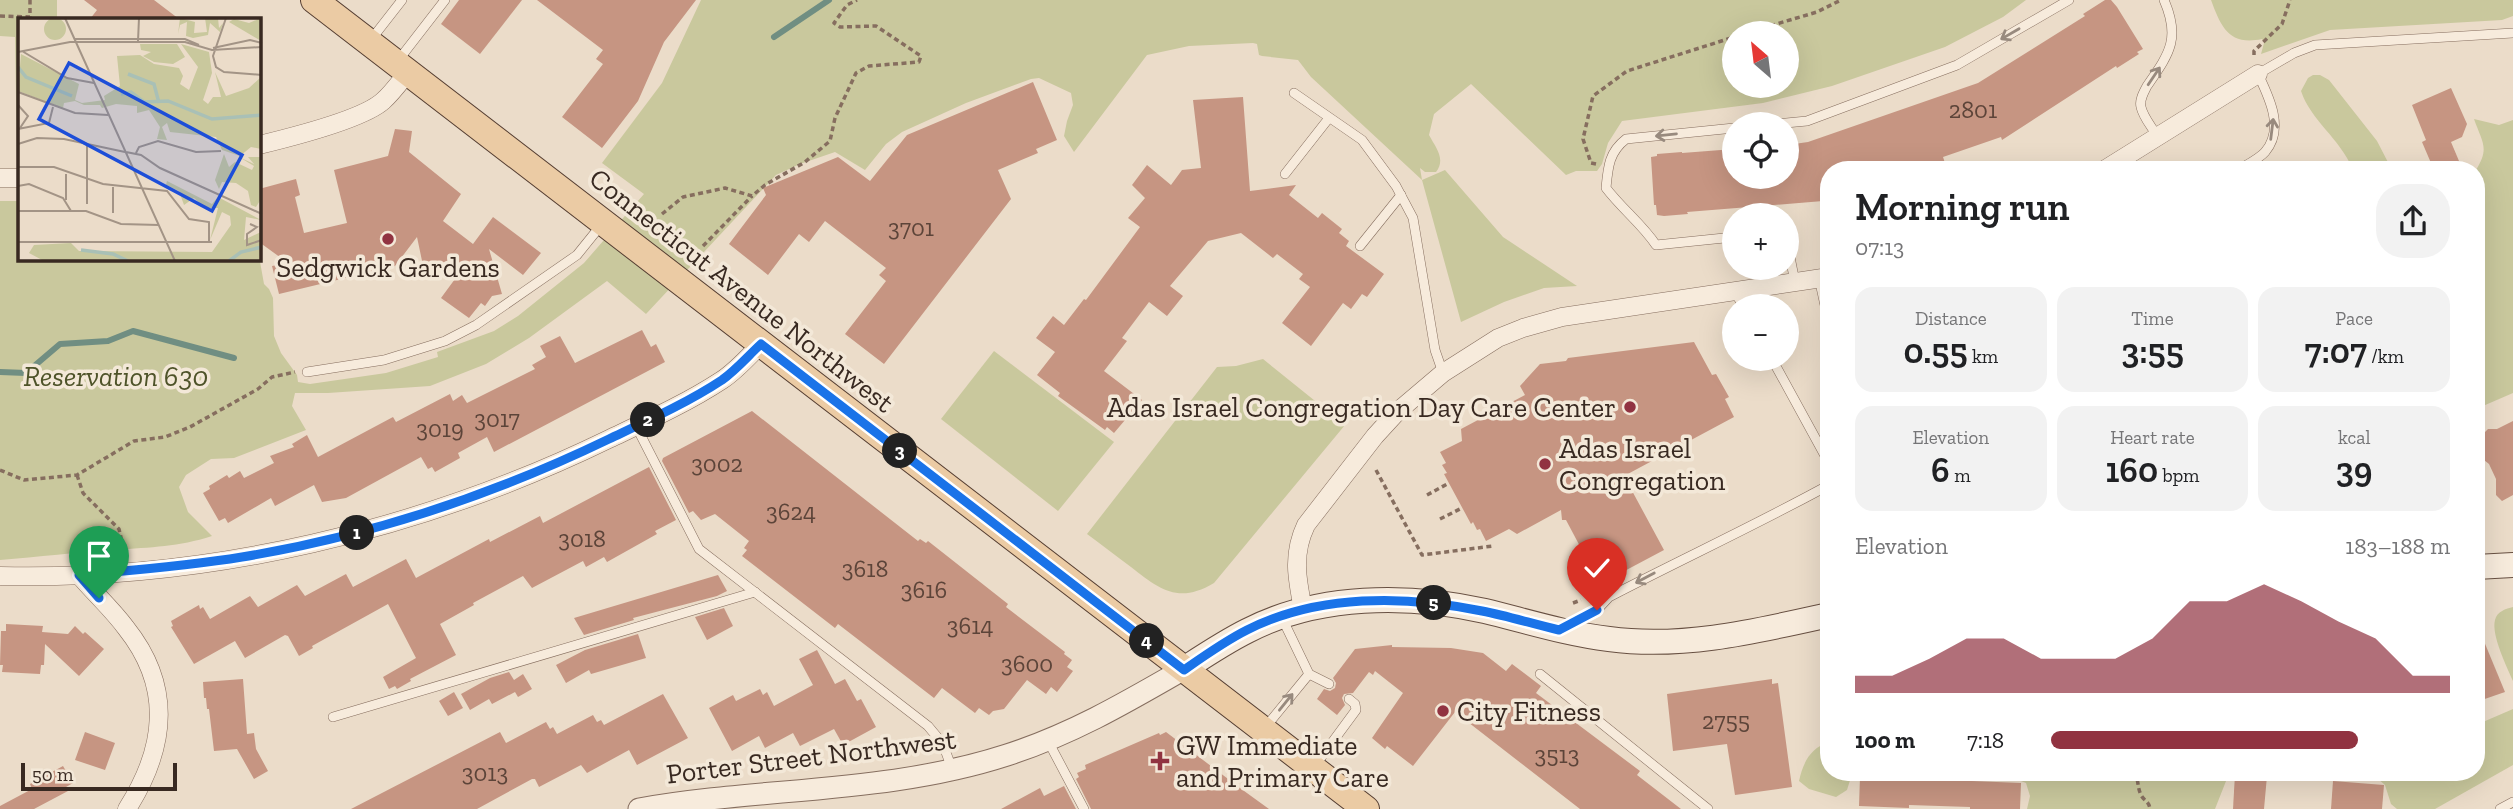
<!DOCTYPE html>
<meta charset="utf-8">
<style>
:root{--surface:#fff;--page:#f2f2f2;--text:#202124;--muted:#757577;--accent:#913341}
body{margin:0;font-family:"Zilla Slab",serif;background:var(--page);color:var(--text);height:100vh;display:flex;flex-direction:column;font-size:26px;white-space:nowrap}
*{box-sizing:border-box;margin:0}
p{font-size:23px;color:var(--muted)}
.icon{flex:none;width:38px;height:38px;fill:none;stroke:currentColor;stroke-width:2;stroke-linecap:round;stroke-linejoin:round}
.map{position:relative;flex:1;overflow:hidden}
.sheet{position:absolute;left:1820px;top:161px;width:665px;height:620px;display:flex;flex-direction:column;background:var(--surface);border-radius:28px;box-shadow:0 7px 28px #0002}
.sheet>*{flex:none}
.needle{width:46px;rotate:332deg}
.buttons{position:absolute;left:1722px;top:21px;display:grid;gap:14px}
.buttons a{display:grid;place-items:center;width:77px;height:77px;border-radius:50%;background:var(--surface);box-shadow:0 7px 28px #0002;font-size:35px}
.scale{position:absolute;left:21px;bottom:18px;width:156px;box-sizing:border-box;padding-left:7px;border:4px solid #382921;border-top:0;font-size:19px;line-height:24px;white-space:nowrap;color:#382921;-webkit-text-stroke:5px #f3e8d8;paint-order:stroke}
.pin{position:absolute;display:grid;place-items:center;width:60px;height:60px;color:#fff;margin:-72px -30px;border-radius:50% 50% 50% 0;rotate:-45deg;box-shadow:0 0 7px #0007}
.pin .icon{rotate:45deg}
.km{position:absolute;width:35px;height:35px;margin:-18px;border-radius:50%;background:#222;color:#fff;font-size:19px;line-height:35px;text-align:center}
.round{display:grid;place-items:center;flex:none;width:74px;height:74px;border-radius:28px;background:var(--page)}
.summary{display:flex;align-items:center;justify-content:space-between;height:119px;padding:0 35px}
h1{font-size:38px;font-weight:600;line-height:52px}
.stats{display:grid;grid-template-columns:repeat(3,1fr);gap:10px;height:119px;padding:7px 35px}
.stats div{display:grid;align-content:center;border-radius:18px;background:var(--page);text-align:center}
.stats b{font-size:35px;font-weight:600}
.stats small{font-size:19px;font-weight:400}
.stats p{font-size:19px}
.chart{height:196px;padding:14px 35px}
.chart p{display:flex;justify-content:space-between}
.chart svg{width:100%;height:126px;margin-top:7px;fill:var(--accent);opacity:.7}
ul{padding:0 35px;list-style:none;font-size:23px}
li{display:grid;grid-template-columns:112px 84px 1fr;align-items:center;height:52px}
li i{height:18px;border-radius:9px;background:var(--accent)}
.map>svg:first-child{display:block}
</style>
<div class="map">
<svg width="2513" height="809" viewBox="0 0 2513 809">
<rect width="100%" height="100%" fill="#ebdcc9"/>
<g fill="#c9c89d" fill-rule="evenodd">
<path d="M0,0H57V19H19V159H17L15,37L0,36Z"/>
<path d="M701,0H2026L2003,17L1945,47L1832,86L1763,103L1622,121L1608,143L1602,164L1597,171H1576L1566,175L1471,84L1434,114L1429,135C1436,148 1446,159 1436,172H1425L1420,168L1422,180L1445,170L1503,237L1577,286L1544,288L1504,302L1461,322L1422,180L1311,77L1298,60L1262,56L1259,55L1257,44L1253,43L1189,46L1147,55L1074,152L1064,136L1067,121L1073,105L1071,93L1039,78L1031,79L966,103L902,132L886,144L865,170L835,152L800,164L776,175L646,314L607,281L529,338L486,364L430,386L328,393H295L292,406L306,430L234,458L211,459L186,475L179,487L188,512L212,536C178,547 152,547 115,550C77,552 38,557 0,560V201H19V259H259V256L264,284L269,289L273,298L274,336L281,353L297,375L298,382L310,384L386,373L438,357L437,352L494,331L518,316L584,263L644,194L602,163L662,83ZM1734,33H1787V86H1734Z"/>
<path d="M2211,0H2513V16L2502,20L2330,30L2261,54L2264,43L2262,39C2229,46 2221,27 2211,0Z"/>
<path d="M2313,75H2320L2329,80L2377,141L2392,170H2353C2339,137 2311,121 2301,91L2308,78Z"/>
<path d="M2474,119L2499,125L2513,120V393L2476,409V170C2490,148 2482,142 2474,119Z"/>
<path d="M994,351L1114,442L1058,511L941,419Z"/>
<path d="M1263,359L1345,425L1214,583C1179,604 1160,590 1131,567C1116,556 1102,545 1087,534L1217,367L1236,366Z"/>
<path d="M2513,607V681C2507,667 2491,635 2495,620C2497,611 2506,609 2513,607Z"/>
<path d="M2513,709V765L2435,809H2397L2391,804L2385,785L2377,778L2348,772H2476V725Z"/>
<path d="M1829,742V772H1862L1851,777L1847,790L1836,797L1809,789L1799,781C1803,763 1810,748 1829,742Z"/>
<path d="M1998,772H2233L2228,776L2215,809H2027L2030,796L2026,783Z"/>
</g>
<g fill="none" stroke-linecap="round" stroke-linejoin="round">
<g stroke="#708e82" stroke-width="6">
<path d="M774,37L829,0"/>
<path d="M0,372L26,373L60,344L108,341L133,331L234,358"/>
</g>
</g>
<g fill="#c69582">
<path d="M84,0H154L179,19H90L97,10Z"/>
<path d="M459,0H522L480,54L441,24Z"/>
<path d="M537,0H696L664,42L638,101L602,148L562,117L603,64L596,59L603,50Z"/>
<path d="M2105,0H2111L2117,7L2143,49L2137,52L2139,54L2117,68L2116,66L2002,140L2001,137L1943,157L1945,163L1924,170H1829V196L1822,198L1823,201L1687,212L1688,214L1664,216L1657,215L1656,205H1654L1651,157L1657,156V154L1682,152V153L1734,149V177H1787V145L1808,142L1978,83L2085,16L2083,14Z"/>
<path d="M1033,82L1057,140L1036,149L1038,153L998,170L1011,199L884,364L845,334L886,281L879,275L886,268L825,221L809,242L799,234L768,275L729,244L766,195L763,188L838,157L870,181L907,135Z"/>
<path d="M2451,88L2467,124L2462,137L2451,142L2459,161L2446,170H2434L2422,142L2426,140L2412,105Z"/>
<path d="M1243,97L1250,191L1296,185L1289,195L1318,218L1322,213L1342,229L1339,233L1349,241L1346,246L1384,274L1367,297L1362,294L1351,309L1343,303L1311,346L1282,323L1310,287L1299,279L1303,274L1277,254L1273,258L1241,233L1208,241L1170,286L1183,296L1167,316L1149,302L1122,338L1127,341L1104,371L1142,400L1114,433L1107,427L1105,430L1058,396L1060,393L1037,375L1055,352L1036,338L1053,316L1064,325L1084,299L1086,300L1140,227L1128,218L1145,198L1132,185L1147,165L1171,185L1182,170L1201,168L1193,100Z"/>
<path d="M395,129L412,131L409,152L461,194L443,221L473,244L493,217L541,253L523,275L489,249L502,294L492,296L485,306L481,303L469,318L441,298L466,264L425,275L417,237L395,266L279,294L272,266L288,263L259,242L262,234L259,222V189L296,179L300,195L295,197L304,233L347,223L334,170L388,156Z"/>
<path d="M642,330L651,347L656,344L665,362L494,452L487,437L458,453L460,458L435,472L432,467L428,469L421,457L346,498L322,502L314,485L275,506L271,498L228,523L225,518L219,521L203,493L210,489L209,486L227,475L229,478L240,471L244,478L274,463L270,456L294,447L292,444L307,435L318,457L393,417L396,422L450,394L453,401L462,395L467,403L535,369L532,365L546,357L540,346L560,336L575,363Z"/>
<path d="M1694,342L1712,375L1716,374L1729,397L1725,399L1734,417L1624,476L1664,550L1600,584L1566,520H1562L1561,510L1517,534L1509,529L1486,541L1480,529L1477,530L1473,522L1471,524L1444,474L1447,473L1442,465L1446,463L1440,452L1462,441L1461,429L1525,395L1520,386L1540,364L1566,361L1568,358Z"/>
<path d="M752,411L918,541L920,539L926,543L928,541L942,552L1008,604L1006,607L1065,652L1064,654L1072,660L1067,667L1073,671L1057,692L1051,687L1046,694L1027,680L1004,709L993,711L989,715L979,708L975,713L942,688L934,698L838,624L835,628L742,556L747,550L744,548L749,541L715,514L701,520L693,511L689,513L662,461L663,458Z"/>
<path d="M2513,421V495L2502,501L2496,495V479L2489,464L2479,456L2478,439L2488,429H2497Z"/>
<path d="M649,467L676,520L655,531L657,534L607,562L604,557L586,567L583,561L532,588L523,576L473,603L474,605L440,624L456,655L410,679L411,681L397,689L395,686L389,689L383,677L416,658L388,604L312,646L313,648L299,656L288,636L285,635L245,658L235,641L194,664L171,627L173,626L171,621L199,605L200,609L203,607L210,619L250,596L258,607L297,585L305,596L346,574L353,587L406,559L416,578L489,539L490,542L540,516L543,523Z"/>
<path d="M718,575L727,591L717,596L633,618L634,620L584,635L574,618Z"/>
<path d="M724,608L733,626L707,640L695,617Z"/>
<path d="M2476,622L2505,692L2476,702Z"/>
<path d="M6,624L43,626L42,632L68,634L75,626L83,634L85,632L104,649L79,676L45,644L44,665H41L40,674L2,672L3,665H0L1,631H6Z"/>
<path d="M638,634L646,658L591,674L589,670L566,683L556,665L585,650Z"/>
<path d="M1392,645V647L1451,648L1483,653L1506,671L1512,664L1541,686L1536,693L1640,771L1637,775L1681,809H1580L1455,712L1413,766L1387,746L1385,749L1372,738L1403,693L1375,671L1373,675L1369,672L1353,693L1344,694L1342,698L1345,705L1337,715L1317,699L1324,689L1330,691L1335,688L1336,683L1333,678L1355,649Z"/>
<path d="M817,650L835,684L845,679L857,701L861,699L876,727L843,745L834,729L800,746L793,733L765,748L759,736L732,751L709,708L733,695L736,701L760,689L763,695L767,692L774,706L813,685L799,659Z"/>
<path d="M509,672L514,680L523,674L532,689L518,697L515,692L492,704L489,699L470,710L461,694L490,678Z"/>
<path d="M243,679L247,734L254,733L256,749L268,771L254,779L237,749L214,751L209,709H207L206,698H204L203,682Z"/>
<path d="M1772,679V684L1778,683L1792,787L1735,795L1727,744L1673,751L1667,694Z"/>
<path d="M454,692L463,708L448,716L439,701Z"/>
<path d="M663,694L688,738L637,765L629,750L587,773L581,765L539,787L535,779H532L477,809H351L500,732L506,743L546,722L550,729L553,727L557,734L593,715L597,722L601,720L604,725Z"/>
<path d="M85,732L115,743L105,770L75,760Z"/>
<path d="M1166,732L1240,788L1269,809H1091L1076,779L1079,777L1077,773L1086,769L1085,765L1159,733L1160,735Z"/>
<path d="M63,766L73,783L66,787L68,791L34,809H0V806L32,789L30,784Z"/>
<path d="M1909,774L1972,776V781L2021,783L2020,809H1970V807L1909,805V808L1859,806L1860,777L1883,778V775L1909,777Z"/>
<path d="M2235,774L2267,776L2264,809H2233Z"/>
<path d="M2333,781L2384,785L2382,809H2331Z"/>
<path d="M1064,786L1076,809H1001L1040,788L1044,796Z"/>
</g>
<g fill="none" stroke-linecap="round" stroke-linejoin="round">
<defs>
<g id="service">
<path d="M370,41L402,0"/>
<path d="M397,62L445,0"/>
<path d="M1294,93L1362,140L1396,186L1413,218L1435,350L1443,373"/>
<path d="M1776,124L1807,121L1957,65L2069,0"/>
<path d="M1734,128L1626,139C1609,152 1608,167 1606,188C1622,209 1642,224 1656,245L1734,237"/>
<path d="M2157,136C2152,127 2143,117 2141,107C2139,100 2144,92 2147,86C2169,54 2181,39 2164,0"/>
<path d="M2238,170C2246,165 2259,159 2265,152C2285,129 2269,97 2258,74L2294,53L2315,45L2513,33"/>
<path d="M1285,174L1329,118"/>
<path d="M1787,242L1795,282"/>
<path d="M1360,246L1401,195"/>
<path d="M1819,278L1829,324"/>
<path d="M1735,292L1743,306"/>
<path d="M1772,359L1829,463"/>
<path d="M307,372L384,360L445,341L476,325L577,255L602,224"/>
<path d="M636,426L699,549L928,726L943,744L952,769"/>
<path d="M1282,618L1309,674L1329,684"/>
<path d="M1567,626L1597,610L1609,597C1682,559 1756,525 1829,485"/>
<path d="M1540,674L1708,809"/>
<path d="M333,717L755,592"/>
<path d="M1264,729L1309,674"/>
<path d="M1048,741L1084,809"/>
<path d="M1314,767L1356,710L1355,704L1349,699"/>
<path d="M2500,809L2513,802"/>
</g>
<g id="minor">
<path d="M259,145C288,138 362,120 383,101C392,93 400,82 408,72"/>
<path d="M2104,170L2258,74"/>
<path d="M0,178H19"/>
<path d="M79,575C94,593 112,609 126,628C173,687 166,748 127,809"/>
<path d="M0,576C208,581 422,530 609,439C647,421 687,403 722,380C737,370 749,356 761,344"/>
<path d="M1303,609C1297,579 1292,554 1306,525L1375,436L1397,412L1443,373L1498,338L1523,328L1562,317L1829,277"/>
</g>
<path id="tertiary" d="M639,809C761,787 887,794 1007,755C1072,734 1125,703 1184,669"/>
<g id="secondary">
<path d="M2476,567L2513,565"/>
<path d="M1184,669C1204,656 1225,642 1247,631C1318,594 1408,594 1485,611C1526,621 1567,634 1609,639C1683,649 1757,631 1829,615"/>
</g>
<path id="primary" d="M314,0L1366,809"/>
</defs>
<use href="#service" stroke="#866e5f" stroke-width="10"/>
<use href="#minor" stroke="#866e5f" stroke-width="19"/>
<use href="#tertiary" stroke="#866e5f" stroke-width="23"/>
<use href="#secondary" stroke="#685042" stroke-width="26"/>
<use href="#primary" stroke="#553e32" stroke-width="28"/>
<g stroke="#866e5f" stroke-width="3.5" stroke-dasharray="5 3.5" stroke-linecap="butt">
<path d="M0,16L30,17V0"/>
<path d="M1746,33L1817,12L1841,0"/>
<path d="M2254,55V51L2282,24L2290,0"/>
<path d="M1596,164L1591,163L1583,139L1593,96L1627,71L1734,37"/>
<path d="M662,214L683,197L725,188L752,196L765,185L805,162L830,141L835,118L856,73L869,66L919,62L921,56L876,26L840,27L834,23L847,5L857,0"/>
<path d="M703,246L752,196"/>
<path d="M0,470L24,480L77,475L134,441L165,437L190,427L258,389L272,377L295,372"/>
<path d="M1376,470L1422,555L1493,546"/>
<path d="M77,475L83,493L119,529L125,555"/>
<path d="M1427,495L1449,483"/>
<path d="M1440,519L1462,508"/>
<path d="M1573,603L1581,600"/>
<path d="M2134,772C2139,779 2137,787 2141,795C2144,801 2149,801 2150,809"/>
</g>
<use href="#service" stroke="#f7ebdc" stroke-width="9"/>
<use href="#minor" stroke="#f7ebdc" stroke-width="18"/>
<use href="#tertiary" stroke="#f7ebdc" stroke-width="21"/>
<use href="#secondary" stroke="#f7ebdc" stroke-width="24"/>
<use href="#primary" stroke="#ebcba4" stroke-width="26"/>
</g>
<defs><path id="oneway-shaft" d="M-6 0H5M1.5-3L5.5 0L1.5 3" fill="none" stroke-width="1.6" stroke-linecap="round" stroke-linejoin="round" transform="scale(1.75)"/></defs>
<g stroke="#988a7e">
<use href="#oneway-shaft" transform="translate(2010 34) rotate(150)"/>
<use href="#oneway-shaft" transform="translate(2154 76) rotate(-56)"/>
<use href="#oneway-shaft" transform="translate(2272 129) rotate(-83)"/>
<use href="#oneway-shaft" transform="translate(1666 135) rotate(174)"/>
<use href="#oneway-shaft" transform="translate(1645 578) rotate(152)"/>
<use href="#oneway-shaft" transform="translate(1286 702) rotate(-51)"/>
</g>
<g fill="none" stroke-linecap="round" stroke-linejoin="round">
<defs>
<path id="route" d="M99,598L79,575C134,570 188,566 242,557C370,536 493,495 609,439C647,421 687,403 722,380C736,370 748,356 761,344L1184,670C1204,656 1225,641 1247,630C1318,594 1405,595 1482,611C1508,616 1533,624 1559,630L1597,610"/>
</defs>
<use href="#route" stroke="#fff" stroke-width="14"/>
<use href="#route" stroke="#1a73e8" stroke-width="9"/>
</g>
<g fill="#913341" stroke="#f3e8d8" stroke-width="2.5">
<circle cx="388" cy="239" r="7"/>
<circle cx="1630" cy="407" r="7"/>
<circle cx="1545" cy="464" r="7"/>
<circle cx="1443" cy="711" r="7"/>
<path d="M1156.5 750.5h7v7h7v7h-7v7h-7v-7h-7v-7h7z"/>
</g>
<g text-anchor="middle" stroke-width="7" stroke-linejoin="round" paint-order="stroke">
<g font-size="24" fill="#5c4439">
<text x="1973" y="118">2801</text>
<text x="911" y="236">3701</text>
<text x="497" y="427">3017</text>
<text x="440" y="437">3019</text>
<text x="717" y="472">3002</text>
<text x="791" y="520">3624</text>
<text x="582" y="547">3018</text>
<text x="865" y="577">3618</text>
<text x="924" y="598">3616</text>
<text x="970" y="634">3614</text>
<text x="1027" y="672">3600</text>
<text x="1726" y="729">2755</text>
<text x="1557" y="763">3513</text>
<text x="485" y="781">3013</text>
</g>
<g font-size="28" fill="#382921" stroke="#f3e8d8" text-anchor="start">
<text x="388" y="277" text-anchor="middle">Sedgwick Gardens</text>
<text x="1616" y="417" text-anchor="end">Adas Israel Congregation Day Care Center</text>
<text x="1559" y="458">Adas Israel<tspan x="1559" dy="32">Congregation</tspan></text>
<text x="1457" y="721">City Fitness</text>
<text x="1176" y="755">GW Immediate<tspan x="1176" dy="32">and Primary Care</tspan></text>
</g>
<g font-size="28" fill="#382921" stroke="#f3e8d8">
<text transform="translate(742 290) rotate(38)" y="10">Connecticut Avenue Northwest</text>
<text transform="translate(811 756) rotate(-7)" y="10">Porter Street Northwest</text>
</g>
<g font-size="28" font-style="italic" fill="#4e5329" stroke="#f3e8d8">
<text x="116" y="386">Reservation 630</text>
</g>
</g>
<g transform="translate(18 18)">
<rect width="243" height="243" fill="#ebdcc9"/>
<path d="M26 11a11 11 0 1 1 22 0a11 11 0 1 1-22 0ZM162,0L177,4L176,15L189,14L187,0H200L201,10L205,5L202,14L192,5L190,17L175,20L168,18L169,4L162,7L160,16ZM243,0V23L211,4L216,1L231,5ZM122,26H159L167,39L155,46L136,44L125,38L133,34L123,32ZM163,26L191,34L194,55L185,82L190,86L195,79H203L197,54L208,78L231,70L243,59V131L233,129L222,138L204,132L198,119L152,114L149,105L144,109L149,122L139,121L142,109L131,92L119,95V88L98,86L84,90L82,87H66L57,83L46,85L45,90L0,73L3,36L61,66L57,82L64,85L87,82L86,78L102,68L99,38L122,37L136,46L161,50L165,58L162,66L171,72L180,49ZM243,133V181L238,189L233,187L230,173L218,165L204,164L201,171L197,162L206,136L211,149L217,144L234,152L236,148L221,139L236,146L230,139H242ZM149,163L194,186L200,179L243,202L228,199L226,222L243,214V243H26L11,235L16,227L53,225L61,233L194,234L213,207L212,198L204,194L192,222L200,190H187L176,180L166,187L161,173L148,167Z" fill="#c9c89d"/>
<path fill="none" stroke="#a9c0b6" stroke-width="3.5" d="M0,49L8,59L54,78M110,56L136,66L141,85M103,76L113,74L126,84L150,83L194,101L244,97M63,232L95,236L110,243M211,243L223,234L244,229"/>
<path fill="none" stroke="#a39486" stroke-width="2" d="M47,0L157,243M208,0L195,38L198,49L206,54L244,57M57,21H167L181,27M120,23L121,0M195,30L232,22L244,25M4,33L49,60L76,65M0,34L52,24H167L194,32L244,29M0,74L57,95L90,97M0,87L10,98L2,110M0,111L31,105L35,89M0,126L19,120L46,121L107,134M108,134L123,137L142,150L244,196M118,135L121,129L140,123L178,134L203,133M0,149H36L85,166L149,173L171,201L191,204V224M0,168L11,166L45,180L53,193M48,182V156M69,186V125M0,193H68L103,206L141,207M95,195V169M232,206L239,209L229,216V227L244,222M0,224H194"/>
<path fill="#1d4ed8" fill-opacity="0.15" stroke="#1d4ed8" stroke-width="3.5" d="M51,45L224,137L194,193L21,101Z"/>
<rect width="243" height="243" fill="none" stroke="#382921" stroke-width="3.5"/>
</g>
</svg>
<div class="buttons">
<a><svg class="needle" viewBox="-14 -14 28 28"><path d="M0-13l5 13h-10z" fill="#e53935"/><path d="M0 13l5-13h-10z" fill="#757577"/></svg></a>
<a><svg class="icon" aria-label="locate" viewBox="0 0 24 24"><circle cx="12" cy="12" r="6"/><path d="M12 2v4M12 18v4M2 12h4M18 12h4"/></svg></a>
<a>+</a>
<a>−</a>
</div>
<div class="scale">50 m</div>
<div class="pin" style="left:99px;top:598px;background:#1e9e55"><svg class="icon" aria-label="arrive" viewBox="0 0 24 24"><path d="M6 21V4h12l-3 4 3 4H6"/></svg></div>
<div class="pin" style="left:1597px;top:610px;background:#d93025"><svg class="icon" aria-label="check" viewBox="0 0 24 24"><path d="M5 12l5 5 9-10"/></svg></div>
<b class="km" style="left:357px;top:533px">1</b>
<b class="km" style="left:648px;top:420px">2</b>
<b class="km" style="left:900px;top:451px">3</b>
<b class="km" style="left:1147px;top:641px">4</b>
<b class="km" style="left:1434px;top:603px">5</b>
<section class="sheet">
<div class="summary"><div><h1>Morning run</h1><p>07:13</p></div><a class="round"><svg class="icon" aria-label="share" viewBox="0 0 24 24"><path d="M12 15V3M7 8l5-5 5 5M5 13v7h14v-7"/></svg></a></div>
<div class="stats">
<div><p>Distance</p><b>0.55<small> km</small></b></div>
<div><p>Time</p><b>3:55</b></div>
<div><p>Pace</p><b>7:07<small> /km</small></b></div>
</div>
<div class="stats">
<div><p>Elevation</p><b>6<small> m</small></b></div>
<div><p>Heart rate</p><b>160<small> bpm</small></b></div>
<div><p>kcal</p><b>39</b></div>
</div>
<div class="chart"><p><span>Elevation</span>183–188 m</p>
<svg viewBox="0 0 160 44" preserveAspectRatio="none"><path d="M0 44V38L10 38L20 32L30 25L40 25L50 32L60 32L70 32L80 25L90 12L100 12L110 6L120 12L130 19L140 25L150 38L160 38V44z"/></svg>
</div>
<ul>
<li><b>100 m</b>7:18<i style="width:77%"></i></li>
</ul>
</section>
</div>
